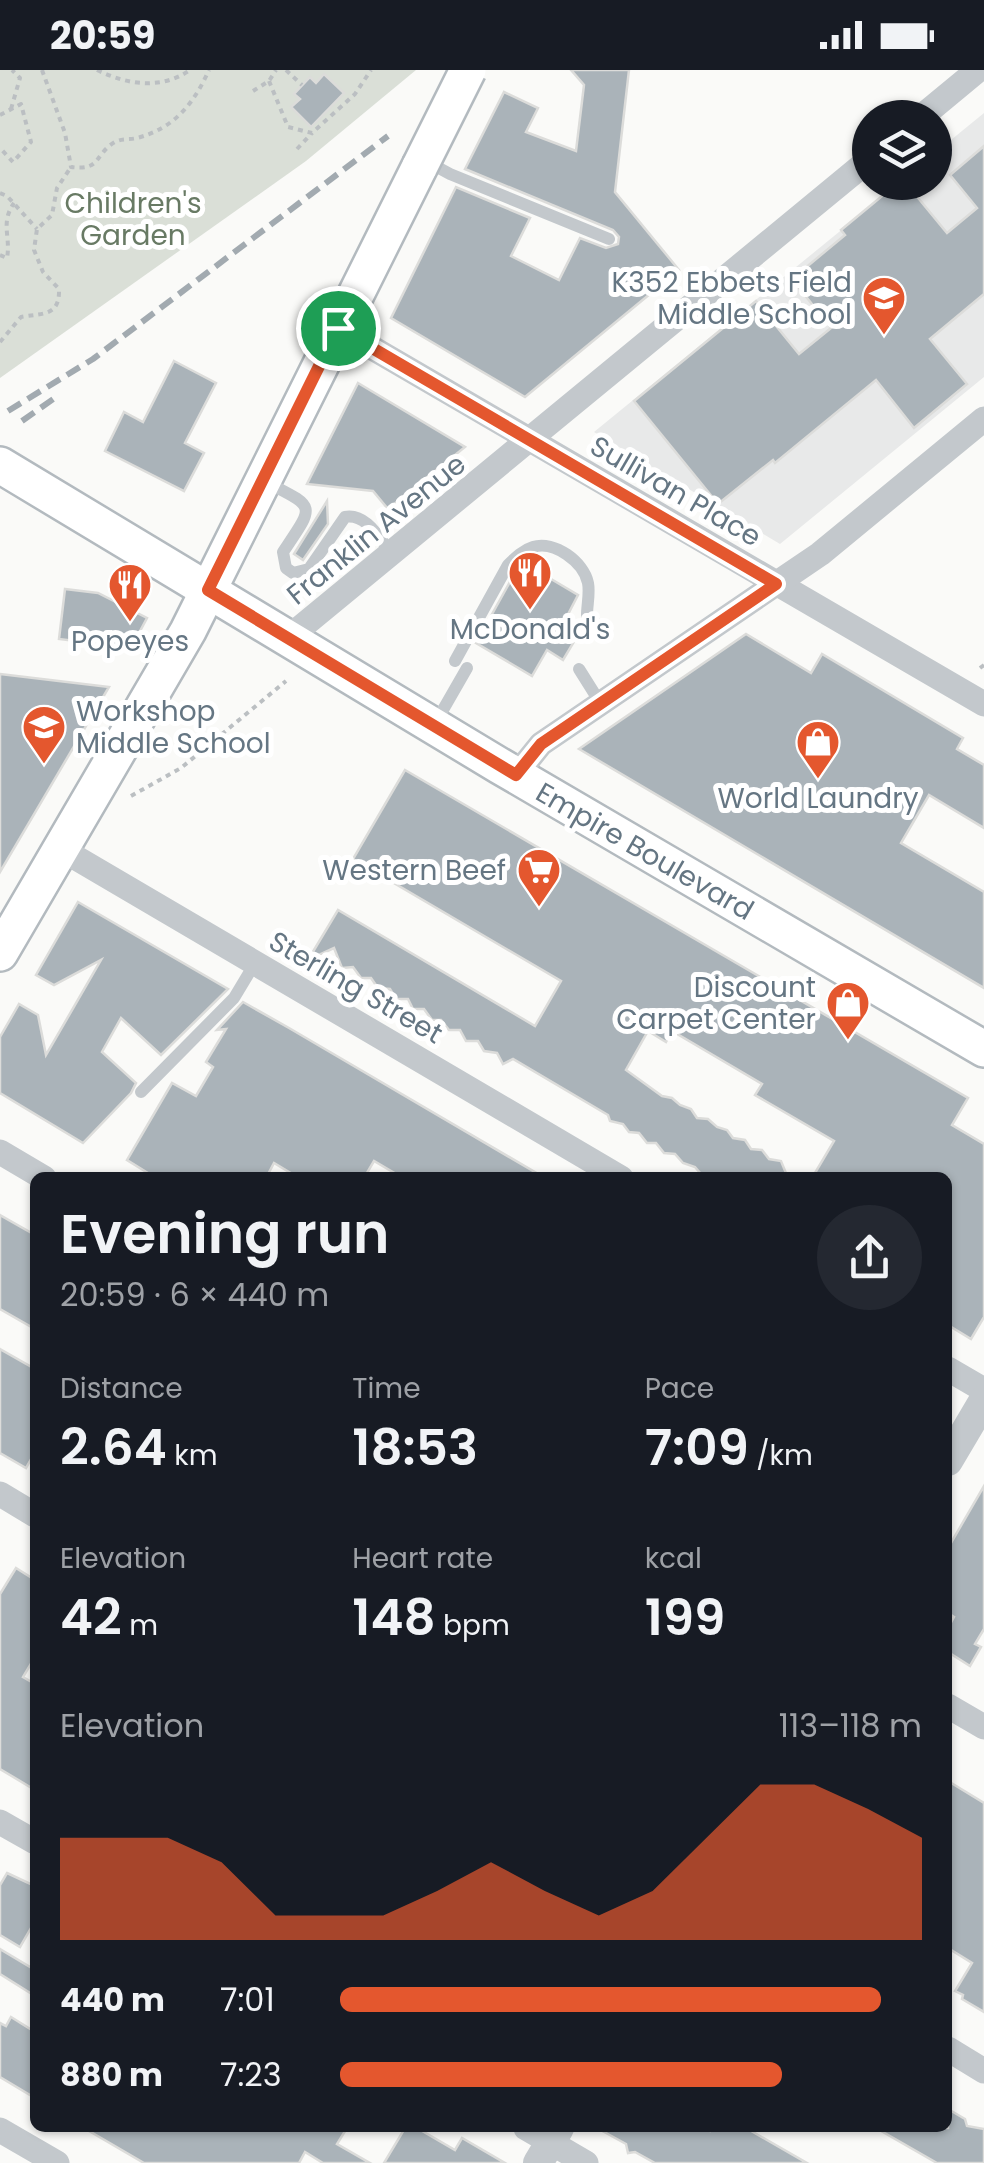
<!DOCTYPE html>
<meta charset="utf-8">
<style>
:root{--surface:#171b24;--page:#242831;--text:#f1f3f6;--muted:#9ea1a6;--accent:#e4572e}
body{margin:0;font-family:Poppins,sans-serif;background:var(--page);color:var(--text);height:100vh;display:flex;flex-direction:column;font-size:38px;white-space:nowrap}
*{box-sizing:border-box;margin:0}
p{font-size:32px;color:var(--muted)}
.icon{flex:none;width:55px;height:55px;fill:none;stroke:currentColor;stroke-width:2;stroke-linecap:round;stroke-linejoin:round}
.map{position:relative;flex:1;overflow:hidden}
.side{position:absolute;left:30px;top:1102px;width:922px;height:960px;display:flex;flex-direction:column;background:var(--surface);border-radius:15px;box-shadow:0 2px 8px #0004}
.side>*{flex:none}
.fabs{position:absolute;left:852px;top:30px;display:grid;gap:20px}
.fabs a{display:grid;place-items:center;width:100px;height:100px;border-radius:50%;background:var(--surface);box-shadow:0 2px 8px #0004;font-size:50px}
.pin{position:absolute;display:grid;place-items:center;width:85px;height:85px;color:#fff;margin:-42px;border:5px solid #fff;border-radius:50%;box-shadow:0 2px 10px #0007}
.round{display:grid;place-items:center;flex:none;width:105px;height:105px;border-radius:52px;background:var(--page)}
.headline{display:flex;align-items:center;justify-content:space-between;height:170px;padding:0 30px}
h1{font-size:55px;font-weight:600;line-height:75px}
.figures{display:grid;grid-template-columns:repeat(3,1fr);gap:15px;height:170px;padding:10px 30px}
.figures div{display:grid;align-content:center}
.figures b{font-size:50px;font-weight:600}
.figures small{font-size:28px;font-weight:400}
.figures p{font-size:28px}
.chart{height:280px;padding:20px 30px}
.chart p{display:flex;justify-content:space-between}
.chart svg{width:100%;height:180px;margin-top:10px;fill:var(--accent);opacity:.7}
ul{padding:0 30px;list-style:none;font-size:32px}
li{display:grid;grid-template-columns:160px 120px 1fr;align-items:center;height:75px}
li i{height:25px;border-radius:12px;background:var(--accent)}
.status{display:flex;justify-content:space-between;align-items:center;height:70px;padding:0 50px;background:var(--surface);direction:ltr}
.status svg{height:28px;fill:currentColor}
.map>svg:first-child{display:block}
</style>
<div class="status"><b>20:59</b><svg viewBox="0 0 49 12"><path d="M0 12V9h3v3zM5 12V6h3v6zM10 12V3h3v9zM15 12V0h3v12zM26 1h20v11H26zM47 4h2v5h-2z"/></svg></div>
<div class="map">
<svg width="984" height="2093" viewBox="0 0 984 2093">
<rect width="100%" height="100%" fill="#fafaf8"/>
<path fill="#e8e9e9" d="M984,43V307L780,474L594,362L899,113L935,112V83Z"/>
<path fill="#dadfd7" d="M0,0H416L306,91L0,308Z"/>
<g fill="#aab3b9" stroke="#dcdcda" stroke-width="2.5">
<path d="M571,0H629L615,122L679,200L525,327L391,248L456,117L530,148L511,186L559,210L580,168L606,178L618,174L619,167L613,160L465,99L504,22L538,38L526,62L576,81L584,15Z"/>
<path d="M324,4L344,23L311,57L291,37L300,29L294,24L310,7L316,13Z"/>
<path d="M984,76V224L930,269L967,314L914,358L876,310L775,393L773,390L718,434L634,331L756,231L799,284L831,258L792,209L845,165L841,160L899,112H905L947,163L977,138L950,105Z"/>
<path d="M174,291L216,313L185,373L204,383L184,421L105,381L124,342L143,352Z"/>
<path d="M358,313L465,377L388,439L373,421L307,414Z"/>
<path d="M327,431L328,454L303,490L294,484Z"/>
<path d="M524,493L578,525L562,556L578,565L563,590L547,580L532,606L476,573L516,501Z"/>
<path d="M65,519L98,523L147,548L131,578L59,569Z"/>
<path d="M746,564L811,603L822,584L963,668L957,679L984,695V758L929,725L901,773L984,822V918L579,679Z"/>
<path d="M0,604L109,617L0,802Z"/>
<path d="M405,700L968,1028L952,1055L984,1074V1247L971,1269L948,1255V1108H812L834,1071L755,1025L762,1014L672,961L666,972L648,961L626,1000L662,1026L672,1028L680,1035L691,1039L697,1048L708,1049L717,1057L727,1060L733,1068L745,1070L751,1079L762,1080L769,1089L781,1091L788,1108L701,1104L695,1097L683,1093L675,1084L664,1083L656,1073H647L639,1063L629,1062L623,1054L610,1051L608,1045L513,989L503,994L497,983L484,981L478,971H466L460,960H449L441,950H432L424,939H413L408,929H396L390,919L378,918L371,908H361L353,897L342,898L334,878L308,890L338,840L535,956L561,911L353,789Z"/>
<path d="M78,832L228,919L161,985L121,948L102,982L136,1013L131,1023L83,1073L0,1023V967L19,934L38,945L46,985L101,890L54,915L36,905Z"/>
<path d="M243,932L289,958L545,1108H403L374,1091L364,1108H299L274,1093L266,1108H156L127,1090L172,1013L196,1026L213,997L206,992L226,959L217,960Z"/>
<path d="M0,1145L35,1165V1259L0,1239Z"/>
<path d="M0,1279L35,1299V1382L26,1398L0,1383Z"/>
<path d="M984,1416V1559L975,1574L981,1577L970,1596L948,1582V1558L954,1547L948,1543V1478Z"/>
<path d="M16,1498L35,1510V1587L23,1607L35,1614V1720L0,1699V1524Z"/>
<path d="M948,1711L984,1733V1942L962,1929L963,1925L955,1921L972,1893L948,1878Z"/>
<path d="M7,1803L35,1816V1851L20,1877L0,1865V1815Z"/>
<path d="M0,1879L35,1900V1926L0,1904Z"/>
<path d="M11,1947L35,1962V2028L0,2007V1953L6,1956Z"/>
<path d="M948,2039L965,2049L967,2056L984,2059V2093H937L876,2058H948Z"/>
<path d="M84,2058H347L337,2074L370,2093H323L305,2082L299,2093H144Z"/>
<path d="M405,2058H417L455,2080L462,2068L505,2093H384Z"/>
<path d="M597,2058H704L710,2061L712,2058H746L807,2093H655L635,2082L628,2083L626,2074Z"/>
</g>
<g fill="none" stroke-linecap="round" stroke-linejoin="round">
<defs>
<g id="secondary">
<path d="M0,395L500,696L984,979"/>
<path d="M0,883L188,561L420,96"/>
</g>
</defs>
<use href="#secondary" stroke="#b3babf" stroke-width="40"/>
<g stroke="#bbbfc2" stroke-width="4" stroke-dasharray="5 5" stroke-linecap="butt">
<path d="M42,0L65,63L71,97C102,101 94,84 115,72C122,68 130,70 137,68C175,58 194,33 209,0"/>
<path d="M97,0C128,15 161,20 190,0"/>
<path d="M286,0L302,15"/>
<path d="M269,11L288,57L312,63L355,24L371,0"/>
<path d="M253,21L269,11L276,0"/>
<path d="M11,39L20,8L12,0"/>
<path d="M0,45L21,34L31,72L13,92L0,78"/>
<path d="M297,79L312,63"/>
<path d="M0,123L7,126L37,159"/>
<path d="M0,185L7,188C11,167 0,153 14,133"/>
<path d="M0,272L21,247C42,243 60,247 59,219L43,202L34,180L37,159L52,145L57,118L71,97"/>
<path d="M980,598L984,595"/>
<path d="M131,726L181,698L286,611"/>
</g>
<g stroke="#c3c8cc" stroke-width="12">
<path d="M426,91L450,104L609,169"/>
<path d="M264,411C316,438 316,433 283,482L286,498L293,503L309,499L345,447C367,443 380,470 393,485"/>
<path d="M455,591L508,495C516,487 523,480 533,477C554,470 584,492 588,513C590,523 587,535 587,545L602,559"/>
<path d="M579,599L601,634"/>
<path d="M436,652L467,598"/>
<path d="M141,1022L234,928L255,893"/>
</g>
<g stroke="#c3c8cc" stroke-width="25">
<path d="M920,48L978,0"/>
<path d="M338,258L984,634"/>
<path d="M288,568L870,89"/>
<path d="M516,705L541,674L820,484L984,349"/>
<path d="M61,779L621,1108"/>
<path d="M0,1082L44,1108"/>
<path d="M948,1299L984,1320"/>
<path d="M0,1424L35,1445"/>
<path d="M948,1636L984,1657"/>
<path d="M0,1752L35,1772"/>
<path d="M948,1979L984,2001"/>
<path d="M526,2058L586,2093"/>
<path d="M0,2060L57,2093"/>
</g>
<g stroke="#c3c8cc" stroke-width="30">
<path d="M948,1391L984,1330"/>
<path d="M538,2093L559,2058"/>
</g>
<use href="#secondary" stroke="#fff" stroke-width="35"/>
<g stroke="#a2aab0" stroke-width="6" stroke-dasharray="15 8" stroke-linecap="butt">
<path d="M8,341L93,289L388,66"/>
<path d="M22,351L59,325"/>
</g>
<defs>
<path id="secondary-bridge" d="M420,96L468,0"/>
</defs>
<use href="#secondary-bridge" stroke="#b3babf" stroke-width="40" stroke-linecap="butt"/>
<use href="#secondary-bridge" stroke="#fff" stroke-width="35"/>
</g>
<g fill="none" stroke-linecap="round" stroke-linejoin="round">
<defs>
<path id="route" d="M338,258L776,514L541,674L516,705L208,520Z"/>
</defs>
<use href="#route" stroke="#fff" stroke-width="20"/>
<use href="#route" stroke="#e4572e" stroke-width="12"/>
</g>
<defs>
<symbol id="school-pin" viewBox="-11 -11 22 30"><path d="M0 17L-7.5 6A9.5 9.5 0 1 1 7.5 6Z" fill="#e4572e" stroke="#fff"/><path d="M0-5L7-2L0 1L-7-2ZM-4 1L0 2.5L4 1V4Q0 6-4 4Z" fill="#fff"/></symbol>
<symbol id="restaurant-pin" viewBox="-11 -11 22 30"><path d="M0 17L-7.5 6A9.5 9.5 0 1 1 7.5 6Z" fill="#e4572e" stroke="#fff"/><path d="M-5-6h1v4h1v-4h1v4h1v-4h1v5L-1.5 .5V6h-2V.5L-5-1ZM5-6V6H3V1.5H1.5Q1.5-4 5-6Z" fill="#fff"/></symbol>
<symbol id="shop-pin" viewBox="-11 -11 22 30"><path d="M0 17L-7.5 6A9.5 9.5 0 1 1 7.5 6Z" fill="#e4572e" stroke="#fff"/><path d="M-5-2.5h2.3a2.7 3.5 0 0 1 5.4 0H5L5.5 6h-11ZM-1.5-2.5h3a1.5 2.3 0 0 0-3 0Z" fill="#fff"/></symbol>
<symbol id="supermarket-pin" viewBox="-11 -11 22 30"><path d="M0 17L-7.5 6A9.5 9.5 0 1 1 7.5 6Z" fill="#e4572e" stroke="#fff"/><path d="M-6-5.5h2.5l.6 2H6L4.5 2H-2.5L-4.4-4H-6ZM-1.5 3.2a1.3 1.3 0 1 0 .1 0ZM3 3.2a1.3 1.3 0 1 0 .1 0Z" fill="#fff"/></symbol>
</defs>
<g fill-rule="evenodd">
<use href="#school-pin" x="859" y="203" width="50" height="68"/>
<use href="#restaurant-pin" x="505" y="478" width="50" height="68"/>
<use href="#restaurant-pin" x="105" y="490" width="50" height="68"/>
<use href="#school-pin" x="19" y="632" width="50" height="68"/>
<use href="#shop-pin" x="793" y="647" width="50" height="68"/>
<use href="#supermarket-pin" x="514" y="775" width="50" height="68"/>
<use href="#shop-pin" x="823" y="908" width="50" height="68"/>
</g>
<g text-anchor="middle" stroke-width="10" stroke-linejoin="round" paint-order="stroke">
<g font-size="28" fill="#687a64" stroke="#fff">
<text x="133" y="143">Children's<tspan x="133" dy="32">Garden</tspan></text>
</g>
<g font-size="28" fill="#657683" stroke="#fff" text-anchor="end">
<text x="852" y="222">K352 Ebbets Field<tspan x="852" dy="32">Middle School</tspan></text>
<text x="530" y="569" text-anchor="middle">McDonald's</text>
<text x="130" y="581" text-anchor="middle">Popeyes</text>
<text x="76" y="651" text-anchor="start">Workshop<tspan x="76" dy="32">Middle School</tspan></text>
<text x="818" y="738" text-anchor="middle">World Laundry</text>
<text x="506" y="810">Western Beef</text>
<text x="816" y="927">Discount<tspan x="816" dy="32">Carpet Center</tspan></text>
</g>
<g font-size="28" fill="#657683" stroke="#fff">
<text transform="translate(676 421) rotate(30)" y="10">Sullivan Place</text>
<text transform="translate(376 459) rotate(-39)" y="10">Franklin Avenue</text>
<text transform="translate(645 781) rotate(30)" y="10">Empire Boulevard</text>
<text transform="translate(356 917) rotate(30)" y="10">Sterling Street</text>
</g>
</g>
</svg>
<div class="fabs">
<a><svg class="icon" aria-label="layers" viewBox="0 0 24 24"><path d="M12 4l9 5-9 5-9-5zM3 14l9 5 9-5"/></svg></a>
</div>
<div class="pin" style="left:338px;top:258px;background:#1e9e55"><svg class="icon" aria-label="arrive" viewBox="0 0 24 24"><path d="M6 21V4h12l-3 4 3 4H6"/></svg></div>
<section class="side">
<div class="headline"><div><h1>Evening run</h1><p>20:59 · 6 × 440 m</p></div><a class="round"><svg class="icon" aria-label="share" viewBox="0 0 24 24"><path d="M12 15V3M7 8l5-5 5 5M5 13v7h14v-7"/></svg></a></div>
<div class="figures">
<div><p>Distance</p><b>2.64<small> km</small></b></div>
<div><p>Time</p><b>18:53</b></div>
<div><p>Pace</p><b>7:09<small> /km</small></b></div>
</div>
<div class="figures">
<div><p>Elevation</p><b>42<small> m</small></b></div>
<div><p>Heart rate</p><b>148<small> bpm</small></b></div>
<div><p>kcal</p><b>199</b></div>
</div>
<div class="chart"><p><span>Elevation</span>113–118 m</p>
<svg viewBox="0 0 160 44" preserveAspectRatio="none"><path d="M0 44V19L10 19L20 19L30 25L40 38L50 38L60 38L70 32L80 25L90 32L100 38L110 32L120 19L130 6L140 6L150 12L160 19V44z"/></svg>
</div>
<ul>
<li><b>440 m</b>7:01<i style="width:93%"></i></li>
<li><b>880 m</b>7:23<i style="width:76%"></i></li>
</ul>
</section>
</div>
